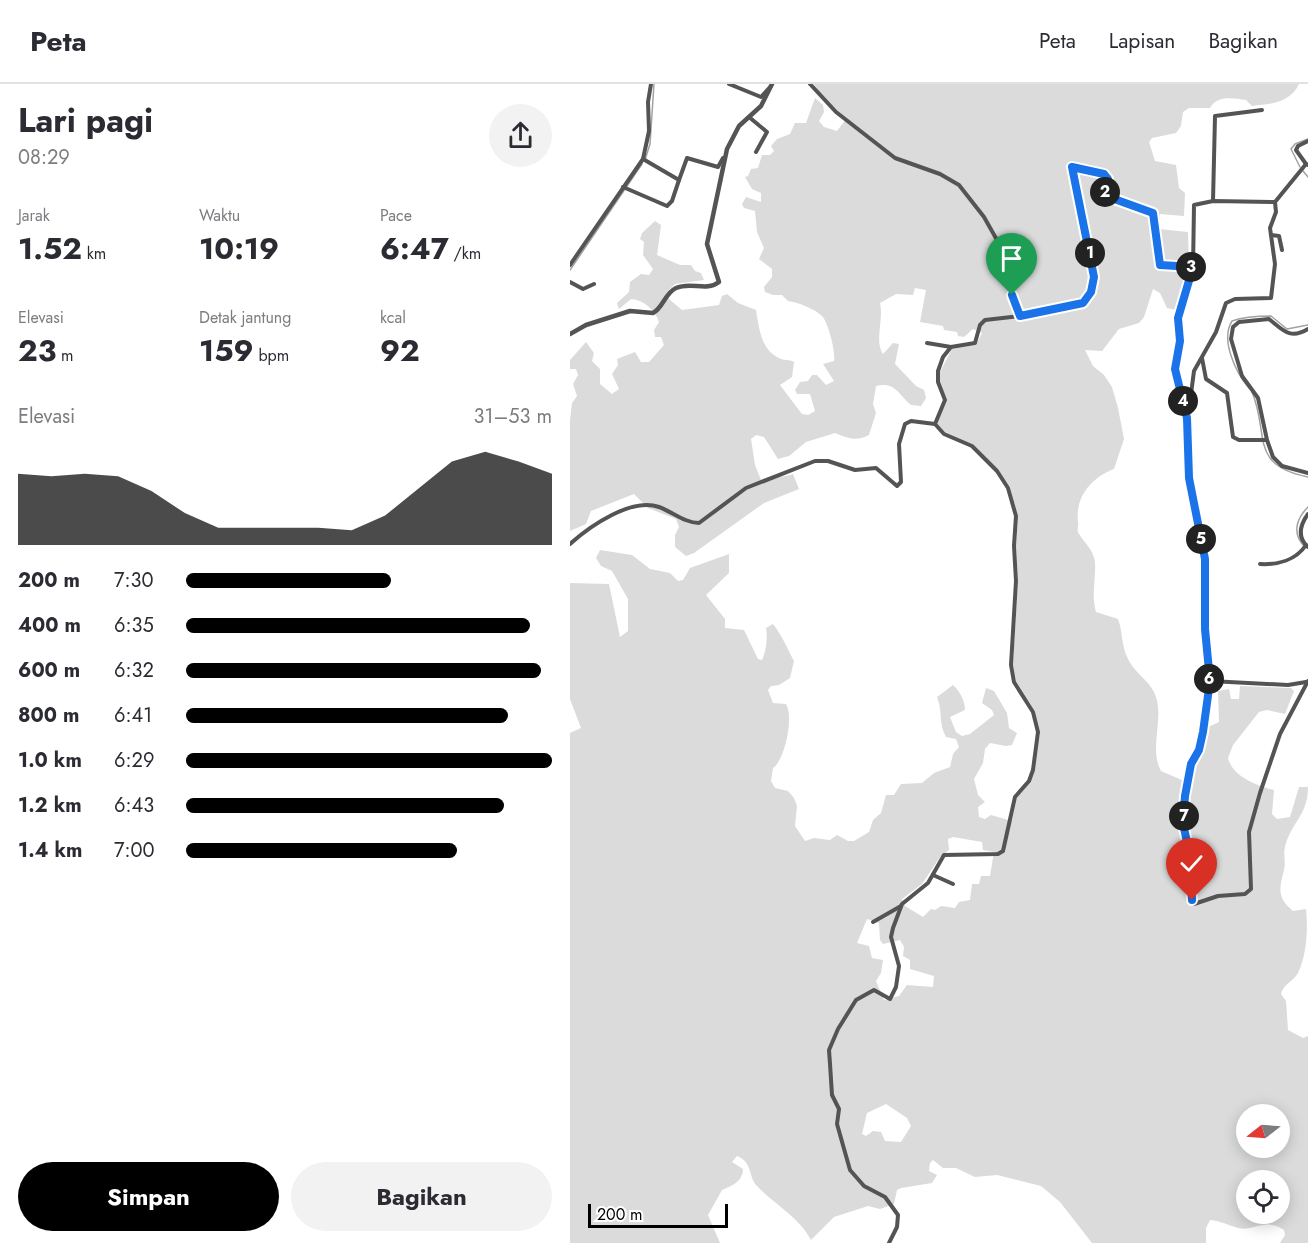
<!DOCTYPE html>
<html lang="id">
<meta charset="utf-8">
<style>
:root{--surface:#fff;--page:#f2f2f3;--text:#2b2b33;--muted:#7c7c81;--line:#e1e1e2;--accent:#000}
body{margin:0;font-family:Jost,sans-serif;background:var(--page);color:var(--text);height:100vh;display:flex;flex-direction:column;font-size:22px;white-space:nowrap}
*{box-sizing:border-box;margin:0}
p{font-size:20px;color:var(--muted)}
.icon{flex:none;width:33px;height:33px;fill:none;stroke:currentColor;stroke-width:2;stroke-linecap:round;stroke-linejoin:round}
.map{position:relative;flex:1;overflow:hidden}
.details{display:flex;flex-direction:column;background:var(--surface);width:570px}
.details>*{flex:none}
.needle{width:39px;rotate:253deg}
.fabs{position:absolute;left:666px;top:1020px;display:grid;gap:12px}
.fabs a{display:grid;place-items:center;width:54px;height:54px;border-radius:50%;background:var(--surface);box-shadow:0 3px 15px #0003;font-size:30px}
.scale{position:absolute;left:18px;bottom:15px;width:140px;box-sizing:border-box;padding-left:6px;border:3px solid #000;border-top:0;font-size:16px;line-height:21px;white-space:nowrap;color:#000;-webkit-text-stroke:4px #fff;paint-order:stroke}
.pin{position:absolute;display:grid;place-items:center;width:51px;height:51px;color:#fff;margin:-62px -26px;border-radius:50% 50% 50% 0;rotate:-45deg;box-shadow:0 0 6px #0007}
.pin .icon{rotate:45deg}
.km{position:absolute;width:30px;height:30px;margin:-15px;border-radius:50%;background:#222;color:#fff;font-size:16px;line-height:30px;text-align:center}
.round{display:grid;place-items:center;flex:none;width:63px;height:63px;border-radius:32px;background:var(--page)}
.head{display:flex;align-items:center;justify-content:space-between;height:102px;padding:0 18px}
h1{font-size:33px;font-weight:700;line-height:45px}
.figures{display:grid;grid-template-columns:repeat(3,1fr);gap:9px;height:102px;padding:6px 18px}
.figures div{display:grid;align-content:center}
.figures b{font-size:30px;font-weight:700}
.figures small{font-size:16px;font-weight:400}
.figures p{font-size:16px}
.chart{height:168px;padding:12px 18px}
.chart p{display:flex;justify-content:space-between}
.chart svg{width:100%;height:108px;margin-top:6px;fill:var(--accent);opacity:.7}
.cta{display:flex;gap:12px;margin-top:auto;padding:12px 18px}
.cta a{flex:1;height:69px;border-radius:36px;background:var(--accent);color:#fff;font-size:24px;font-weight:700;line-height:69px;text-align:center}
.cta a+a{background:var(--page);color:var(--text)}
ul{padding:0 18px;list-style:none;font-size:20px}
li{display:grid;grid-template-columns:96px 72px 1fr;align-items:center;height:45px}
li i{height:15px;border-radius:8px;background:var(--accent)}
header{display:flex;align-items:center;gap:36px;box-sizing:border-box;height:84px;padding:0 30px;background:var(--surface);border-bottom:2px solid var(--line)}
header strong{font-size:28px}
nav{display:flex;gap:33px;margin-inline-start:auto;font-size:21px}
main{display:flex;flex:1;min-height:0}
.map>svg:first-child{display:block}
</style>
<header>
<strong>Peta</strong>
<nav><a>Peta</a><a>Lapisan</a><a>Bagikan</a></nav>
</header>
<main>
<section class="details">
<div class="head"><div><h1>Lari pagi</h1><p>08:29</p></div><a class="round"><svg class="icon" aria-label="share" viewBox="0 0 24 24"><path d="M12 15V3M7 8l5-5 5 5M5 13v7h14v-7"/></svg></a></div>
<div class="figures">
<div><p>Jarak</p><b>1.52<small> km</small></b></div>
<div><p>Waktu</p><b>10:19</b></div>
<div><p>Pace</p><b>6:47<small> /km</small></b></div>
</div>
<div class="figures">
<div><p>Elevasi</p><b>23<small> m</small></b></div>
<div><p>Detak jantung</p><b>159<small> bpm</small></b></div>
<div><p>kcal</p><b>92</b></div>
</div>
<div class="chart"><p><span>Elevasi</span>31–53 m</p>
<svg viewBox="0 0 160 44" preserveAspectRatio="none"><path d="M0 44V15L10 16L20 15L30 16L40 22L50 31L60 37L70 37L80 37L90 37L100 38L110 32L120 21L130 10L140 6L150 10L160 15V44z"/></svg>
</div>
<ul>
<li><b>200 m</b>7:30<i style="width:56%"></i></li>
<li><b>400 m</b>6:35<i style="width:94%"></i></li>
<li><b>600 m</b>6:32<i style="width:97%"></i></li>
<li><b>800 m</b>6:41<i style="width:88%"></i></li>
<li><b>1.0 km</b>6:29<i style="width:100%"></i></li>
<li><b>1.2 km</b>6:43<i style="width:87%"></i></li>
<li><b>1.4 km</b>7:00<i style="width:74%"></i></li>
</ul>
<div class="cta"><a>Simpan</a><a>Bagikan</a></div>
</section>
<div class="map">
<svg width="738" height="1159" viewBox="0 0 738 1159">
<rect width="100%" height="100%" fill="#fff"/>
<path fill="#dbdbdb" fill-rule="evenodd" d="M244,0H729C720,19 701,20 682,22L676,16C663,14 647,11 640,24H619L613,28L611,42L606,49L582,54L579,58L585,77L606,81L609,104L615,109L614,132L590,130L589,145L618,148L619,186L606,226L597,224L590,209L583,205L574,233L569,239L549,245L532,267L515,266L523,282L534,291L542,303L548,324L554,355L544,385C522,393 505,413 508,437C509,442 506,446 509,450C515,460 523,465 525,478C526,495 521,511 526,528L548,535C553,548 551,562 558,575C564,588 578,596 584,608C596,632 578,663 591,687L614,697L620,696L634,664L638,643L649,638L648,607L659,605L661,615H669L670,602L721,604L724,607L715,630L697,626L689,628L663,661L658,674C662,692 687,702 704,706L702,730L707,735L720,733L729,703H738C738,732 721,738 715,763C713,770 716,778 714,786C709,805 707,814 723,827L736,825C738,845 737,870 728,889C723,898 714,899 711,910L716,917L718,946L733,954L738,952V1159H710L715,1151L714,1146C695,1133 684,1148 668,1144C658,1141 651,1137 640,1136L636,1144V1159H522L490,1118L471,1102L427,1091L405,1093L386,1084H373L363,1076L360,1079L359,1087L367,1091L362,1099L331,1104L327,1106L324,1120L310,1125L298,1122L264,1133L241,1156C229,1133 205,1121 187,1102C178,1093 183,1078 167,1072L162,1078L173,1085C173,1097 162,1102 152,1106L138,1131L150,1159H0V649L11,644L0,615V499L39,500L50,553L58,547V515L42,487L31,482L26,474L30,466L62,471L80,485L100,489L108,497L113,496L120,484L159,470V489L136,511L155,535V544L174,546L188,575L192,576C196,567 198,554 196,544L203,540C213,553 217,564 224,577L220,594L209,601L201,602L198,606L203,619L216,620C224,633 215,676 203,684L201,697L205,704L218,707L224,714L227,722L225,742L235,757L244,754L260,756L267,751L278,757H284L299,748L303,736L311,729L316,711H324L331,700L352,699L364,689L380,683L383,670L389,663L386,655L376,653C368,639 373,627 367,613L383,601C390,607 395,617 395,626L380,633L386,648L392,652L400,650L424,631L422,626L412,619L416,604L424,607L437,629L439,644L447,649L442,661L436,662L420,659L415,665L413,679L404,695L408,711L415,718L408,723L409,733L415,735L421,731L442,737L447,714L460,698L465,686L470,648L465,627L446,597L443,581L448,497L446,462L448,432L440,403L428,386L404,361L375,348L367,339L377,316L370,298V288L382,265L406,261L412,249L403,245L394,253L388,252L387,248L374,246L373,242L350,238L356,206L345,204L343,211L326,210L310,219C314,236 304,257 313,270L323,259L329,260L325,280L346,302L354,306L356,314L351,322L341,321C328,310 325,297 306,302L303,320L306,329L299,351C285,358 278,354 265,349L236,358L219,372L208,375L194,353L186,351L181,355L185,381L191,396C203,392 213,394 223,390L229,405L194,419L124,469L116,472L105,463V451L109,443L106,435L78,424L64,410L21,427L16,440L0,447V336L2,319L7,312L3,300L8,291L6,285H0V276L16,258L24,269L22,277L30,285V300L42,310L49,305L42,290L48,281L47,275L65,268L71,278H79L94,261L91,253H85L84,246L89,238C85,226 74,216 61,215L49,225L47,219L59,208L60,198L71,190L79,191L83,185L73,171L74,158L70,155L72,149L85,137L91,141L87,171L110,181H121L125,187L131,189L134,196L105,200L98,207L99,215L112,226L149,221L152,212L157,210L168,219L186,226C189,244 191,266 209,274C214,277 219,275 224,278L222,293L210,301L232,330L238,331L245,327L240,310H227L225,306L230,298L238,297L242,291H247L256,301L264,297L253,280L264,277C266,268 258,238 252,232C245,225 227,218 218,217L212,211H203L195,208L194,203L202,193V185L189,175L194,164L187,148L185,127L174,124L172,120L176,113L191,118V109L182,105L175,93L178,92L181,85L188,84L192,71H200L204,67L201,62L207,55L220,50L225,39H236L245,14L253,21L254,28L249,37L254,43L267,47L276,35L251,11ZM383,753L412,758L413,766L424,768L420,792H411L409,800H402L400,816L389,818L385,824L371,822L365,826L361,825L353,833L335,822L332,815L352,800L370,773L379,766L378,755ZM297,835L309,839L310,856L313,860L330,856L334,863L333,872L340,876V885L364,892L363,903L337,901L329,912L314,916L306,897L311,889L313,876L302,874L299,862L287,859ZM316,1020L337,1034L341,1042L331,1058L315,1057L311,1048L303,1047L296,1052L292,1050L297,1029ZM676,1030H710V1064H676ZM676,1096H710V1130H676Z"/>
<g fill="none" stroke-linecap="round" stroke-linejoin="round">
<g stroke="#a2a2a2" stroke-width="1.5">
<path d="M75,76L80,60L84,0"/>
<path d="M730,83L721,65L725,60L738,55"/>
<path d="M733,87L738,93"/>
<path d="M0,186L72,80"/>
<path d="M679,304C666,289 650,256 662,237C673,233 689,232 701,232L717,245L738,241"/>
<path d="M682,308C700,351 678,381 738,393"/>
<path d="M733,461C722,448 727,434 738,423"/>
</g>
<g stroke="#545454" stroke-width="4">
<path d="M159,0L191,13L201,2"/>
<path d="M240,0L266,28L325,74L370,90L389,101L414,133L436,172L440,207L450,232L415,236L410,241L405,259L381,263L373,273L368,287V298L375,316L365,340L374,350L402,362L427,387L438,404L446,432L444,462L446,497L441,581L444,598L463,628L468,648L463,686L459,697L445,713L433,767L428,770L374,771L358,799L332,820L323,844L321,853L329,882L326,903L320,915L304,906L286,916L268,945L259,966L260,980L262,1011L269,1025L267,1040L280,1086L294,1102L315,1113L328,1131L327,1143L319,1159"/>
<path d="M179,33L197,48L186,68"/>
<path d="M736,80L726,66L728,62L738,57"/>
<path d="M109,96L117,74L148,83L153,74"/>
<path d="M53,103L97,122L102,117L109,96L73,75"/>
<path d="M643,117L645,32L692,26"/>
<path d="M705,118L643,117L624,121L623,186L607,234L610,262L605,285L617,334L619,394L635,475V545L640,597L633,648L618,695L613,739L620,773L624,820L648,812L675,810L681,805L679,748L690,709L710,650L738,597"/>
<path d="M701,151L709,152L712,166"/>
<path d="M0,181L73,75L79,47L78,18L81,0"/>
<path d="M0,198L13,205L24,200"/>
<path d="M450,232L512,219L521,208L524,193L502,83L534,90L538,95L535,112L583,129L590,181L623,183"/>
<path d="M738,245C720,256 713,246 699,235L669,238L663,243L661,255L672,292L688,314L697,356L703,373L712,382L738,389"/>
<path d="M357,259L381,263"/>
<path d="M632,274L636,295L657,309L663,353L669,356H696"/>
<path d="M618,333L624,287L646,248L656,219L665,215L701,214L705,180L700,144L706,128L705,118L736,80L738,81"/>
<path d="M738,430C730,441 727,453 738,463"/>
<path d="M0,460C20,442 62,413 89,423C103,428 115,439 129,439L176,404L245,377H258L285,386L306,384L327,402L331,398L329,360L335,340L341,337L365,340"/>
<path d="M690,480C708,481 726,476 736,461"/>
<path d="M640,597L718,601L736,598"/>
<path d="M363,791L383,800"/>
<path d="M303,838L331,822"/>
</g>
<path stroke="#545454" stroke-width="4.5" d="M0,250L16,241L60,227L83,229C93,224 95,209 106,204C121,197 136,208 149,198L137,160L157,65L169,42L191,22L202,0"/>
</g>
<g fill="none" stroke-linecap="round" stroke-linejoin="round">
<defs>
<path id="route" d="M442,211L450,232L513,219L521,208L524,193L502,83L534,90L538,95L536,112L583,129L590,181L623,183L608,234L610,257L605,285L617,334L619,394L635,475V545L640,597L633,648L629,666L621,680L615,712L613,739L620,773L622,816"/>
</defs>
<use href="#route" stroke="#fff" stroke-width="12"/>
<use href="#route" stroke="#1a73e8" stroke-width="8"/>
</g>
</svg>
<div class="fabs">
<a><svg class="needle" viewBox="-14 -14 28 28"><path d="M0-13l5 13h-10z" fill="#e53935"/><path d="M0 13l5-13h-10z" fill="#7c7c81"/></svg></a>
<a><svg class="icon" aria-label="locate" viewBox="0 0 24 24"><circle cx="12" cy="12" r="6"/><path d="M12 2v4M12 18v4M2 12h4M18 12h4"/></svg></a>
</div>
<div class="scale">200 m</div>
<div class="pin" style="left:442px;top:211px;background:#1e9e55"><svg class="icon" aria-label="arrive" viewBox="0 0 24 24"><path d="M6 21V4h12l-3 4 3 4H6"/></svg></div>
<div class="pin" style="left:622px;top:816px;background:#d93025"><svg class="icon" aria-label="check" viewBox="0 0 24 24"><path d="M5 12l5 5 9-10"/></svg></div>
<b class="km" style="left:520px;top:169px">1</b>
<b class="km" style="left:535px;top:108px">2</b>
<b class="km" style="left:621px;top:183px">3</b>
<b class="km" style="left:613px;top:317px">4</b>
<b class="km" style="left:631px;top:455px">5</b>
<b class="km" style="left:639px;top:595px">6</b>
<b class="km" style="left:614px;top:732px">7</b>
</div>
</main>
